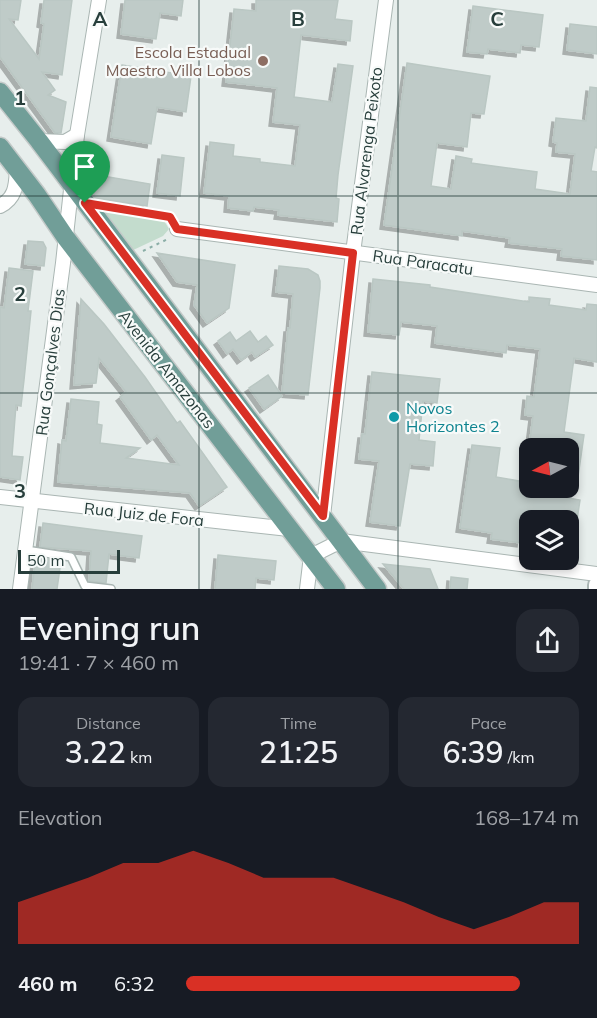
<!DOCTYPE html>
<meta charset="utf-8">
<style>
:root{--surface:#171b24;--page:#242831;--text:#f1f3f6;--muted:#9ea1a6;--accent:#d93025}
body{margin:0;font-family:Mulish,sans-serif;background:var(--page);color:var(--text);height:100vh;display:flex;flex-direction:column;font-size:22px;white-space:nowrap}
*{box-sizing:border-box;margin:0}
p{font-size:20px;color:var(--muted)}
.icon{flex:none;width:33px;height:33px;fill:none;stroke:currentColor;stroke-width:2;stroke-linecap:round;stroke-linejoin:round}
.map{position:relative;height:589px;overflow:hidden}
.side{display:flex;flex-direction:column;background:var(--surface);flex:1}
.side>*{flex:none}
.needle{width:39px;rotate:263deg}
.buttons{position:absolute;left:519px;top:438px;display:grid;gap:12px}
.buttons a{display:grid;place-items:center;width:60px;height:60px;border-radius:12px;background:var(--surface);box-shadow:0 3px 9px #0003;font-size:30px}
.scale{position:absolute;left:18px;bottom:15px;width:102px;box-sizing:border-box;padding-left:6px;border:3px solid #273e3b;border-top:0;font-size:16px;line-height:21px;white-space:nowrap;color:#273e3b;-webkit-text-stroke:4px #f7faf9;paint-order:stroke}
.pin{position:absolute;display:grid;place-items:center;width:51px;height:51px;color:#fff;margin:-62px -26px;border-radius:50% 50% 50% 0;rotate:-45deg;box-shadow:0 0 6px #0007}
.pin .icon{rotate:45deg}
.round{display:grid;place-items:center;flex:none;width:63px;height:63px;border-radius:18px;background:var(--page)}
.overview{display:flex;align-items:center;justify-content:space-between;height:102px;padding:0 18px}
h1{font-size:33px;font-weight:600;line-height:45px}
.metrics{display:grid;grid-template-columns:repeat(3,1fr);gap:9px;height:102px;padding:6px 18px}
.metrics div{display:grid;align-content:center;border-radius:15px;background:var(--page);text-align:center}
.metrics b{font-size:30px;font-weight:600}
.metrics small{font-size:16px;font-weight:400}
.metrics p{font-size:16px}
.chart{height:168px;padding:12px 18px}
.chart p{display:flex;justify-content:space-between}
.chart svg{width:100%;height:108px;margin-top:6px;fill:var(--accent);opacity:.7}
ul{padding:0 18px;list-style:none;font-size:20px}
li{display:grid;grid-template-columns:96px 72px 1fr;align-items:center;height:45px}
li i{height:15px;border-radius:8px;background:var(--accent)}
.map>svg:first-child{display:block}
</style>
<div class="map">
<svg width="597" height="589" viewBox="0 0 597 589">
<defs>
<filter id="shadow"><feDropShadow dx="-4" dy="4" stdDeviation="0" flood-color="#0004"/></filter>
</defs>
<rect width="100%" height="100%" fill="#e7eeec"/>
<path fill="#c3dccd" d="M96,208L163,219L169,229L163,236L129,252Z"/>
<g fill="#bfcbc8" stroke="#bac7c3" stroke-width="1.5" filter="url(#shadow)">
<path d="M0,0H21L18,20L9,19L39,59L44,24L41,23L44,0H72L62,75L42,72L55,90L48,95L66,102L61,133H55L0,57Z"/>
<path d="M125,0H183L181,16L160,13L156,39L121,34Z"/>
<path d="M256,0H338L335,19L352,21L350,41L301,35L294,97L332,102L338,64L353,66L338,175L336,198L339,199L337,222L278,215L279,210L254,207L253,211L228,208L229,196L204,193L210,142L234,145L233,156L260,159V162L295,166L300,125L273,122L277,88L226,82L234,9L256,11Z"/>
<path d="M473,6L543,15L539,47L521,45L520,53L488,49L487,54L467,52Z"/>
<path d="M570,24L597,27V54L567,50Z"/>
<path d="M407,63L490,76L484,114L471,113L467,147L437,143L431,186L451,189L456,156L472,159L471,163L537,172L535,189L570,194L575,154L556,152L557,143L553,142L556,118L586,121L590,87L597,88V148L595,147L591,171L597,172V260L561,256L562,249L509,243L510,238L462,231V236L384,225Z"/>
<path d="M122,65L191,76L186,112L157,107L151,144L111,137Z"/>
<path d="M162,155L184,158L180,196L157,193Z"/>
<path d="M97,175L150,184L147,206L96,198L94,196Z"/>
<path d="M28,241L43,242L46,248L44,266L25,264Z"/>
<path d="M157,253L235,265L229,308L207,323L194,305L197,285L177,282Z"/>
<path d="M279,266L308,269L318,275L320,281V288L308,395L282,393L288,328H290L293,294L276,292Z"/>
<path d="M9,268L33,271L28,311H31L24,380L21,406L16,405L12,456L23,457L20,480L0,477V307L4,308Z"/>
<path d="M373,279L430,285V287L529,302V297L550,299L549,305L586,310L587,304L597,305V362L574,358L564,432L584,435L578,477L568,476V448H529L533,416L525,415L527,396L534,397L540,349L507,345L506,353L435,343L437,326L401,322L399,335L368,332Z"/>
<path d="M81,299L104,324L145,377L177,423L180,421L227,487L199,506L190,493L58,482L62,440L66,441L71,399L99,402L97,424L102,425L100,443L140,448L126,458L179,465L157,435L151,440L120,397L126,392L99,358L96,383L74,385Z"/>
<path d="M250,331L258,342L266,336L273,345L255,357L252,352L241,360L233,349L227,354L218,341L230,332L236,341Z"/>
<path d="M372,372L440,379L437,403L423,401L419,440L435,442L433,466L410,464L400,526L370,522L379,461L359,459L362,434H365Z"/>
<path d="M268,375L282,396L264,409L249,388Z"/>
<path d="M472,445L500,448L496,477L530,483V491L580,500L577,520H530V534L522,533L521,543L491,539L492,533L460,528Z"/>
<path d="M43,523L142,536L139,558L109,554L106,583L89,581L91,551L40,547Z"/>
<path d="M218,555L276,561L274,580L256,578L255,589H215Z"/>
<path d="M39,558L61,561L57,589H32L35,562L38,563Z"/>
<path d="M383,564L430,569L438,589H404Z"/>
<path d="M451,577L468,579L467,589H450Z"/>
</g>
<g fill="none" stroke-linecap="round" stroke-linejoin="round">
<defs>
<path id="service" d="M26,550L71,557L85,586L111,589"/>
<g id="minor">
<path d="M39,141L65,142L77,135"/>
<path d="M0,206C16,198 16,185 17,169"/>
<path d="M177,229L597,285"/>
<path d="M0,497L289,529"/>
<path d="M323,516L353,253L386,0"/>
<path d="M20,589L63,263L77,135L99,0"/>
<path d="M307,589L311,556L341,541L597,574"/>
</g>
<path id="tertiary" d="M597,589V585"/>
<g id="primary">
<path d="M0,92L39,141L377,589"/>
<path d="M0,147L37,195L66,238L336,589"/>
</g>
</defs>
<use href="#service" stroke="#aab6b3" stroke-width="10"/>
<use href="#minor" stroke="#aab6b3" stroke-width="16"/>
<use href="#tertiary" stroke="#aab6b3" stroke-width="20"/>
<use href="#primary" stroke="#c3c9c8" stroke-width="21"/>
<g stroke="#8baea7" stroke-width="2" stroke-dasharray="3 4.5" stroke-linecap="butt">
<path d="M108,207L170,218"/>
<path d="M143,251L168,239"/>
</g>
<use href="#service" stroke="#fff" stroke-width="7"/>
<use href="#minor" stroke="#fff" stroke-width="14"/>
<use href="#tertiary" stroke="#fff" stroke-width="16"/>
<use href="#primary" stroke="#719e98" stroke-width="18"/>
</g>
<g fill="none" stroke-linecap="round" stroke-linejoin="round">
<defs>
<path id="route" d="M85,203L170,217L177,229L353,253L323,516Z"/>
</defs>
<use href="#route" stroke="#fff" stroke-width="12"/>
<use href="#route" stroke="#d93025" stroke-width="8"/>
</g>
<path fill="none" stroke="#273e3b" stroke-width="1.5" stroke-opacity="0.55" d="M199,0V589M398,0V589M0,196H597M0,393H597"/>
<circle fill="#8d6e63" stroke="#f7faf9" stroke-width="2" cx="263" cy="61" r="6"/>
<circle fill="#0f9aa8" stroke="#f7faf9" stroke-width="2" cx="394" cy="417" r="6"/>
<g text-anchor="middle" stroke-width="4.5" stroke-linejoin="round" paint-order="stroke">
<g font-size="16" fill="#785e54" stroke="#f7faf9" text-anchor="end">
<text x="251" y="58">Escola Estadual<tspan x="251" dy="18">Maestro Villa Lobos</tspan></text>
</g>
<g font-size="16" fill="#273e3b" stroke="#f7faf9">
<text transform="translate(366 151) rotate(-83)" y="6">Rua Alvarenga Peixoto</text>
<text transform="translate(423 262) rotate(8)" y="6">Rua Paracatu</text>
<text transform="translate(50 362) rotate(-83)" y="6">Rua Gonçalves Dias</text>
<text transform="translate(167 369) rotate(52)" y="6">Avenida Amazonas</text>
<text transform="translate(144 514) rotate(6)" y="6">Rua Juiz de Fora</text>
</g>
<g font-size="16" fill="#0d838f" stroke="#f7faf9" text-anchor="start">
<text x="406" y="414">Novos<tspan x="406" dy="18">Horizontes 2</tspan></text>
</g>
</g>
<g font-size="20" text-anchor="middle" font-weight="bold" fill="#273e3b" stroke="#f7faf9" stroke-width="4.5" stroke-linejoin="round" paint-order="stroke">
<text x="100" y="26">A</text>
<text x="298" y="26">B</text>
<text x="497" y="26">C</text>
<text x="20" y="105">1</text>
<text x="20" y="301">2</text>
<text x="20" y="498">3</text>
</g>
</svg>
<div class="buttons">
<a><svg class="needle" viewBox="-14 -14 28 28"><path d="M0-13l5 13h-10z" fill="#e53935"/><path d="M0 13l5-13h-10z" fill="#9ea1a6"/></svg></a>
<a><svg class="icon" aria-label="layers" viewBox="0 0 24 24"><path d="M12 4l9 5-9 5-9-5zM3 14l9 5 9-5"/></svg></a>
</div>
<div class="scale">50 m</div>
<div class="pin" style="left:85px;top:203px;background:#1e9e55"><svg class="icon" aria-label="arrive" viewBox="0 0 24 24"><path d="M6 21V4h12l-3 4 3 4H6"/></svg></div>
</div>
<section class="side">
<div class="overview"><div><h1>Evening run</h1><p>19:41 · 7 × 460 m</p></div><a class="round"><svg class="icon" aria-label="share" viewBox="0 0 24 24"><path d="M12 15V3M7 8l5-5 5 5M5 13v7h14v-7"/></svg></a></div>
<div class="metrics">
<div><p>Distance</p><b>3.22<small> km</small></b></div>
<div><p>Time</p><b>21:25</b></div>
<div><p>Pace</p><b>6:39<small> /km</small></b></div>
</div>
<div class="chart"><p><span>Elevation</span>168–174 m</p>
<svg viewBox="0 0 160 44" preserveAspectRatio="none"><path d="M0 44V27L10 22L20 17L30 11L40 11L50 6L60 11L70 17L80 17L90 17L100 22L110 27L120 33L130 38L140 33L150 27L160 27V44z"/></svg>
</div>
<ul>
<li><b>460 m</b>6:32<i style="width:85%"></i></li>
</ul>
</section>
